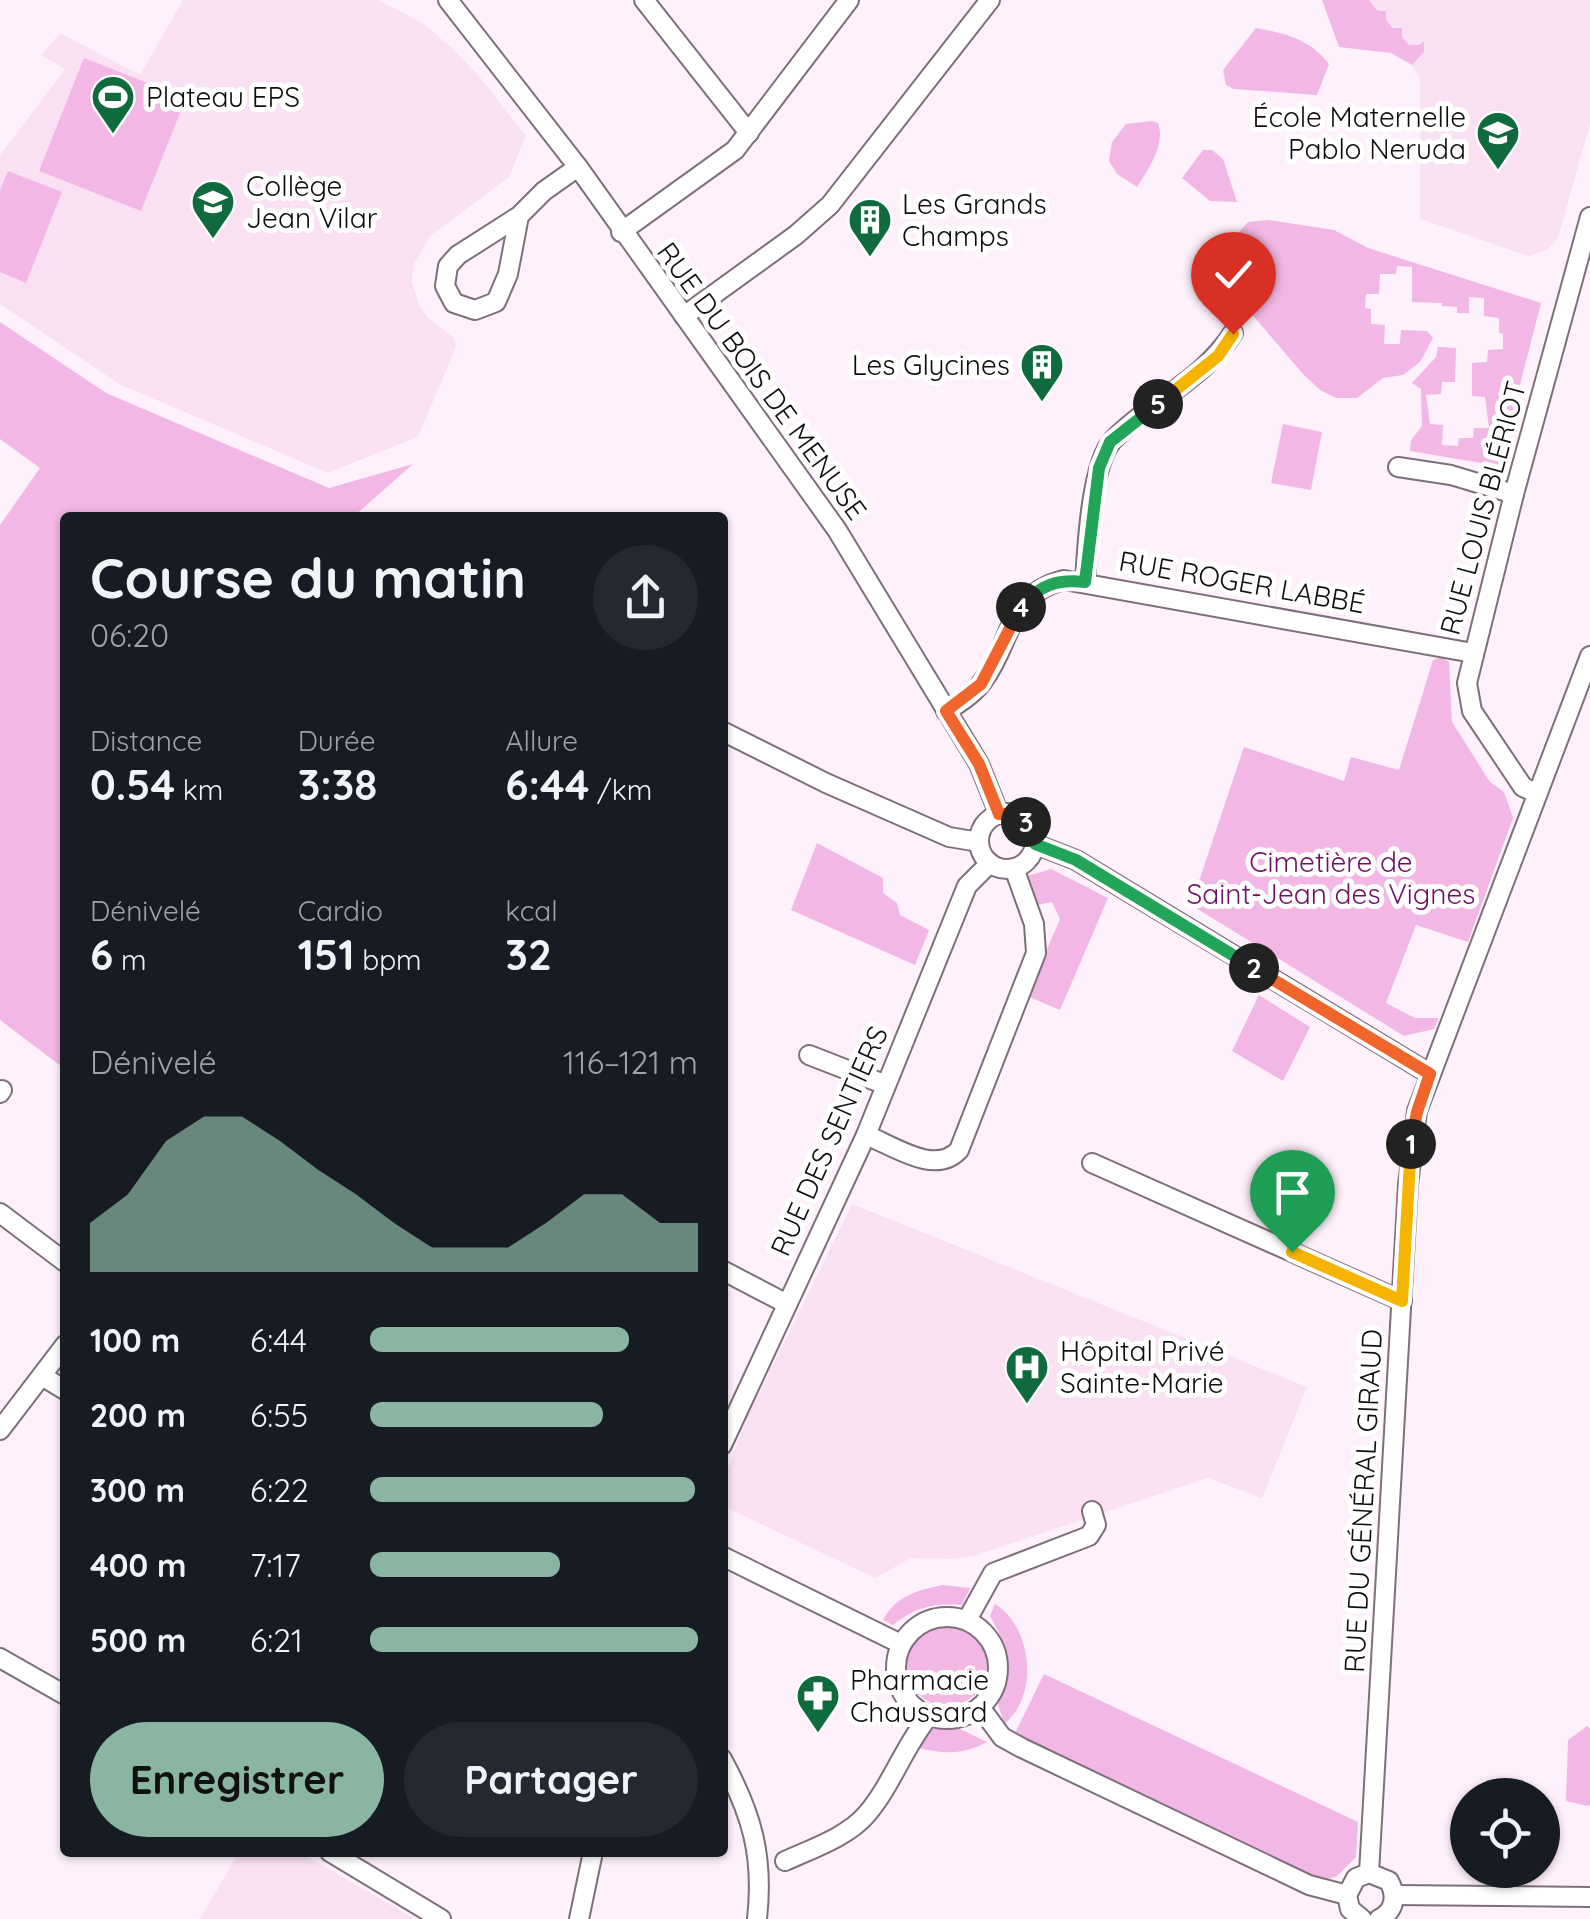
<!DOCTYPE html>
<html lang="fr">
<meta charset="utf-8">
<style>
:root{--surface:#171b24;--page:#242831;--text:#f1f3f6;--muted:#9ea1a6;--accent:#8bb5a3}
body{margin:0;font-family:Quicksand,sans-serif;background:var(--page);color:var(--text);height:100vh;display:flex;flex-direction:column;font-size:38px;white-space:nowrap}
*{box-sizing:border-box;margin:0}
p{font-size:32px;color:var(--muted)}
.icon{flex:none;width:55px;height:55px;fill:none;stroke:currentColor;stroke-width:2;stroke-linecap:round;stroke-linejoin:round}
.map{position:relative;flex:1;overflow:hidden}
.drawer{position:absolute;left:60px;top:512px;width:668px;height:1345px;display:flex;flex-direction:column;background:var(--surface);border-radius:10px;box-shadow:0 2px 8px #0004}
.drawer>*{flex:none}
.fabs{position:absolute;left:1450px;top:1778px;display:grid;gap:20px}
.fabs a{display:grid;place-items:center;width:110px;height:110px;border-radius:50%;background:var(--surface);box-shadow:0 2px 8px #0004;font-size:50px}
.pin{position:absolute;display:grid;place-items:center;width:85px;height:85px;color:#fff;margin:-102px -42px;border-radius:50% 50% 50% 0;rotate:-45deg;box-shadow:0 0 10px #0007}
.pin .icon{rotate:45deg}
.km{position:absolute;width:50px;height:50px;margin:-25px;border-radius:50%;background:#222;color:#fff;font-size:28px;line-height:50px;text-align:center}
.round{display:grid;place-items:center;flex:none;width:105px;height:105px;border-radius:52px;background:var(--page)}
.summary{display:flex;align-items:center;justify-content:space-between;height:170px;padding:0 30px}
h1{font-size:55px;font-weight:800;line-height:75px}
.metrics{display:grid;grid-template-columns:repeat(3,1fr);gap:15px;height:170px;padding:10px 30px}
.metrics div{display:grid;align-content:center}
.metrics b{font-size:42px;font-weight:800}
.metrics small{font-size:28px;font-weight:400}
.metrics p{font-size:28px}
.chart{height:280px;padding:20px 30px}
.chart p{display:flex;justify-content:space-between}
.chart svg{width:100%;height:180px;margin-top:10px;fill:var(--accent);opacity:.7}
.action{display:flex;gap:20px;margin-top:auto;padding:20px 30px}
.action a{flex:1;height:115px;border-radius:60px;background:var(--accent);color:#111;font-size:40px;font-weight:800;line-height:115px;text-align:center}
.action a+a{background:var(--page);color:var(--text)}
ul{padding:0 30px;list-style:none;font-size:32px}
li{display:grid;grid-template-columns:160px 120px 1fr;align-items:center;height:75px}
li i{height:25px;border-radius:12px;background:var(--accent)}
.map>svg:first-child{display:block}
</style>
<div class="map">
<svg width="1590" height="1919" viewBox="0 0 1590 1919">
<rect width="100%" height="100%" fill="#fff1fb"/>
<g fill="#f9e1f3">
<path d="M183,0H379L424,24L452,48L479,76L526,136L509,177L430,236L414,264L412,282L419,305L429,319L454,338L456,347L418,437L328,473L121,385L0,304V155L65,69L41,55L60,33L140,75Z"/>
<path d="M1369,0H1590V124L1558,238L1547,250L1529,256L1420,219V79L1412,65L1424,52L1419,45H1409Z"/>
<path d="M852,1204L1307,1387L1262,1498L1208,1478L974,1556L950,1559L911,1558L875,1578L723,1506V1482L745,1422Z"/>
<path d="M239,1852L301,1853L415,1919H200Z"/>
</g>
<g fill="#f2b7e4">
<path d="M1322,0H1369L1378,11H1386V20L1393,28H1402V37L1409,45H1419L1424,41V52L1412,65L1391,53L1339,47Z"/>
<path d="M1256,28C1285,33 1310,39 1329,64L1317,95L1234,89L1226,85L1223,70Z"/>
<path d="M84,58L186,98L141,211L39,171Z"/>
<path d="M1152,121L1158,123C1166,144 1148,170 1137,187L1117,174L1109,161L1112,142L1126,124Z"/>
<path d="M1203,150H1212L1223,159L1237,202L1210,201L1182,178Z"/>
<path d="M8,171L62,192L26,283L0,272V190Z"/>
<path d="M1268,220L1334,230L1368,248L1541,303L1499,466L1410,451L1411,440L1422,426L1421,389L1412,383L1436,357L1438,347L1456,348L1455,382H1442L1441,394L1426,395L1430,424L1443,425L1442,445L1458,446L1459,438H1473L1474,428H1489L1485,397L1472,396V363L1487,362L1488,350L1503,349V334L1499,333V318L1484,316V298L1469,297V313H1457V307L1442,306V303L1412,302V267L1397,266L1396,274H1380L1379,294H1366L1365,308L1371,309V324L1385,325L1384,344H1400L1401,330L1427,331L1433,338L1420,362L1403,375L1383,378L1357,398H1336L1320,390L1303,374L1226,284L1231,241L1248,222Z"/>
<path d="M0,322L106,393L329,488L413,464L353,517L65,518V1069L0,1020V525L40,468L0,439Z"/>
<path d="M1283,424L1322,432L1311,490L1271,483Z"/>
<path d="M1441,657L1449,662L1452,722L1490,782L1504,792L1513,818L1468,942L1416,925L1386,1003L1415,1018H1439L1434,1029L1404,1036L1191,905L1244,747L1344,781L1351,757L1399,770L1433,660Z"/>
<path d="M817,843L883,878V893L897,903L900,915L929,930L915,965L791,910Z"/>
<path d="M1051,869L1108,898L1060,1010L1027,996L1060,919L1052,902L1037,905L1027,876Z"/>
<path d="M1259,995L1310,1027L1283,1081L1232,1051Z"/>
<path d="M943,1585L970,1588L962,1605C933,1603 916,1607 893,1625L883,1620C896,1596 917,1590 943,1585Z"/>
<path d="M995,1604C1033,1627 1039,1697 1004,1724L997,1701C1018,1669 1007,1646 990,1616Z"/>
<circle cx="947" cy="1666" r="40"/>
<path d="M1044,1674L1358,1822L1356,1857L1336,1877L1321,1880L1015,1733Z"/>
<path d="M946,1726L958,1728L987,1742C962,1755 945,1754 918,1748L931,1730Z"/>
<path d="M1587,1726L1590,1728V1805L1587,1806L1566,1801L1568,1740Z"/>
</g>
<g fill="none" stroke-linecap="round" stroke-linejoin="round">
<defs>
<g id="street">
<path d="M448,0L578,167L837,530L979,764L999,814"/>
<path d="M644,0L749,133"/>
<path d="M519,216L508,274L496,302L475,310L454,303L445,286L448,266L458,255L519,216L544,191L578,167"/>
<path d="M621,232L735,150L849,0"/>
<path d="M684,316L796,235L830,205L990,0"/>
<path d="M1398,467L1451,475L1514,494"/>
<path d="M1085,582C1087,549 1091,463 1113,440C1151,401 1203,380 1233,333"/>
<path d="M946,711C960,703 974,694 983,681C1013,641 1007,594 1064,580L1473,653"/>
<path d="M722,731L826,783L949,837L979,842"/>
<path d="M1536,793L1523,787L1472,711L1467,683L1514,494L1590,217"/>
<circle cx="1007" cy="841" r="28"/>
<path d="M1035,844L1076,860L1430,1074"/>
<path d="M809,1055L886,1085"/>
<path d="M0,1093L2,1090"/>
<path d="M866,1135C894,1146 935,1176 959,1150L1036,953L1034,924L1014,868"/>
<path d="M1092,1163L1402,1301"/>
<path d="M0,1213L65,1262"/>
<path d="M722,1270L787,1304"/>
<path d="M42,1376L65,1390"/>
<path d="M0,1430L65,1345"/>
<path d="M722,1445L866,1135L967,886L990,863"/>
<path d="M722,1556L901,1644"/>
<circle cx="947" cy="1668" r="51"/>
<path d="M967,1620L993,1573L1089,1536L1096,1525L1092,1511"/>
<path d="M0,1658L65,1695"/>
<path d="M980,1707L1002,1737L1022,1748L1309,1885L1347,1895"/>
<path d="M722,1759C752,1814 764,1856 757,1919"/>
<path d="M330,1852L441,1919"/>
<path d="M785,1861C811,1849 847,1837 866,1815C892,1785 904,1746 929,1716"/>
<path d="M1369,1873L1408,1185L1417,1111L1590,656"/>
<path d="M1394,1895L1590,1897"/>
<path d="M579,1919L593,1852"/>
<path d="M1362,1919L1350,1909L1347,1895L1356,1878L1369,1873L1389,1881C1397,1896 1395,1911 1379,1919"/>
</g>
</defs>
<use href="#street" stroke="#7e707b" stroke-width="22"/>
<use href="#street" stroke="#fff" stroke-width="18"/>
</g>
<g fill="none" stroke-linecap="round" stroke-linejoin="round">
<defs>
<path id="split-1" d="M1292,1252L1402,1301L1411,1144"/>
<path id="split-2" d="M1254,968L1430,1074L1417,1112L1411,1144"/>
<path id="split-3" d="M1026,822L1035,844L1076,860L1254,968"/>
<path id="split-4" d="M1021,607L981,684L946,711L979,764L999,814H1011L1026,822"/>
<path id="split-5" d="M1021,607C1039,585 1057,579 1085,582L1099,468L1110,442L1158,404"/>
<path id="split-6" d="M1158,404L1218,356L1233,334"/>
</defs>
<use href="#split-1" stroke="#fff" stroke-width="20"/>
<use href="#split-2" stroke="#fff" stroke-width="20"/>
<use href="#split-3" stroke="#fff" stroke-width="20"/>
<use href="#split-4" stroke="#fff" stroke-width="20"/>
<use href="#split-5" stroke="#fff" stroke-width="20"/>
<use href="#split-6" stroke="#fff" stroke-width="20"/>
<use href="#split-1" stroke="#f5b400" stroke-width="12"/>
<use href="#split-2" stroke="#f0652b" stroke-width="12"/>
<use href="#split-3" stroke="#22a559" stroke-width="12"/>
<use href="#split-4" stroke="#f0652b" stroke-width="12"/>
<use href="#split-5" stroke="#22a559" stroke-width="12"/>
<use href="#split-6" stroke="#f5b400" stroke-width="12"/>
</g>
<defs>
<symbol id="stadium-pin" viewBox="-11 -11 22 30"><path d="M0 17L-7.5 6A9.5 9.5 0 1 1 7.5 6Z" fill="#0f6a3d" stroke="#fff"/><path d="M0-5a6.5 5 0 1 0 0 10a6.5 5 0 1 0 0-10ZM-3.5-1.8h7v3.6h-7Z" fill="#fff"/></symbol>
<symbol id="school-pin" viewBox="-11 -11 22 30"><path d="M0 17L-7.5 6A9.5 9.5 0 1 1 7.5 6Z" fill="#0f6a3d" stroke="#fff"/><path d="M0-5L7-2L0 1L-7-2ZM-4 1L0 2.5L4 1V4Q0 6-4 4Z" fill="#fff"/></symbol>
<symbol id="building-pin" viewBox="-11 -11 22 30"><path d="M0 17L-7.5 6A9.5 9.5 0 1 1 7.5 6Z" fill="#0f6a3d" stroke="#fff"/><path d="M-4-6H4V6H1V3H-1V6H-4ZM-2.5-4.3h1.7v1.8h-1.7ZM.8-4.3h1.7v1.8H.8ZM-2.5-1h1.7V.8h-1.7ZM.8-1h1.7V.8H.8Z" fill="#fff"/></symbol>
<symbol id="hospital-pin" viewBox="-11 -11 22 30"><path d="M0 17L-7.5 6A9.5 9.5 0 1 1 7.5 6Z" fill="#0f6a3d" stroke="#fff"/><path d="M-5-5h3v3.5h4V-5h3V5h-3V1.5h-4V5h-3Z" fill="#fff"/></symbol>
<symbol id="pharmacy-pin" viewBox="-11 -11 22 30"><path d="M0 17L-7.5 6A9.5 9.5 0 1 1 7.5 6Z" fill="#0f6a3d" stroke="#fff"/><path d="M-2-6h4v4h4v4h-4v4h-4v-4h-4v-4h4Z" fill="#fff"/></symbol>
</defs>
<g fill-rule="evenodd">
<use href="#stadium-pin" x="88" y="72" width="50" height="68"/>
<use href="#school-pin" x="1473" y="108" width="50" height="68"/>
<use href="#school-pin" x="188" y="177" width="50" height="68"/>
<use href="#building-pin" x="845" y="195" width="50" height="68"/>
<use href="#building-pin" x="1017" y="340" width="50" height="68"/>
<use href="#hospital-pin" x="1002" y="1342" width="50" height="68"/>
<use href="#pharmacy-pin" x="793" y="1671" width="50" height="68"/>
</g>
<g text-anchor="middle" stroke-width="10" stroke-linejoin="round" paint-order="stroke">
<g font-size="28" fill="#110c10" stroke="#fff" text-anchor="start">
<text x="146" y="107">Plateau EPS</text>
<text x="1466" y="127" text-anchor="end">École Maternelle<tspan x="1466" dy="32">Pablo Neruda</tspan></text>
<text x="246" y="196">Collège<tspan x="246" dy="32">Jean Vilar</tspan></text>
<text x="902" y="214">Les Grands<tspan x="902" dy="32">Champs</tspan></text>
<text x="1010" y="375" text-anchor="end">Les Glycines</text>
<text x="1060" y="1361">Hôpital Privé<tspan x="1060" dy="32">Sainte-Marie</tspan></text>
<text x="850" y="1690">Pharmacie<tspan x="850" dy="32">Chaussard</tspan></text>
</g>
<g font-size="28" fill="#110c10" stroke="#fff">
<text transform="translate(762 381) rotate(54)" y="10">RUE DU BOIS DE MENUSE</text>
<text transform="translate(1483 508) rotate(-75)" y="10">RUE LOUIS BLÉRIOT</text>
<text transform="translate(1242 582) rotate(10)" y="10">RUE ROGER LABBÉ</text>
<text transform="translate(829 1141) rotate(-66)" y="10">RUE DES SENTIERS</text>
<text transform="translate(1363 1501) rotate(-87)" y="10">RUE DU GÉNÉRAL GIRAUD</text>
</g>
<g font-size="28" fill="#701062" stroke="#fff">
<text x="1331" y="872">Cimetière de<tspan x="1331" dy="32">Saint-Jean des Vignes</tspan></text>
</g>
</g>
</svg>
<div class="fabs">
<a><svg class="icon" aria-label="locate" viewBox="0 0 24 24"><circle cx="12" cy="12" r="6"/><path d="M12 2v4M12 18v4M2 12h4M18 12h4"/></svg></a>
</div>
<div class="pin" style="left:1292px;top:1252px;background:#1e9e55"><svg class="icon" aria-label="arrive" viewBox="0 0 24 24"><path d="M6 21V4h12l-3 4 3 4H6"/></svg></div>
<div class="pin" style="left:1233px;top:334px;background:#d93025"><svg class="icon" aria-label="check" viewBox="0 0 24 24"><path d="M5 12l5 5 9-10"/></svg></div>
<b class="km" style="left:1411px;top:1144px">1</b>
<b class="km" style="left:1254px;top:968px">2</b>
<b class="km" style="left:1026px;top:822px">3</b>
<b class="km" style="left:1021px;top:607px">4</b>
<b class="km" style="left:1158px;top:404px">5</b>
<section class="drawer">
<div class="summary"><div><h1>Course du matin</h1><p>06:20</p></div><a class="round"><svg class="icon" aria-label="share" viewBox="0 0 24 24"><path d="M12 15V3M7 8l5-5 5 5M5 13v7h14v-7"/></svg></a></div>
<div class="metrics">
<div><p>Distance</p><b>0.54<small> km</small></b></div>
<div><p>Durée</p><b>3:38</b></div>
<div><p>Allure</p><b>6:44<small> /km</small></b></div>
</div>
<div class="metrics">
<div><p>Dénivelé</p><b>6<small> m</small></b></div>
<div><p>Cardio</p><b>151<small> bpm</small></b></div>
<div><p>kcal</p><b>32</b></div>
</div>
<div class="chart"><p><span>Dénivelé</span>116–121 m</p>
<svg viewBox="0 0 160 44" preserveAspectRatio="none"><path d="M0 44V32L10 25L20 12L30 6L40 6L50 12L60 19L70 25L80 32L90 38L100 38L110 38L120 32L130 25L140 25L150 32L160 32V44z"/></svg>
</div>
<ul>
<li><b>100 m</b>6:44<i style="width:79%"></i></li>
<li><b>200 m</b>6:55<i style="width:71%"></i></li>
<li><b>300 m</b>6:22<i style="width:99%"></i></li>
<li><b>400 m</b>7:17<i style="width:58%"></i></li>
<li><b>500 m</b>6:21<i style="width:100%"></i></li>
</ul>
<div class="action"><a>Enregistrer</a><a>Partager</a></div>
</section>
</div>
